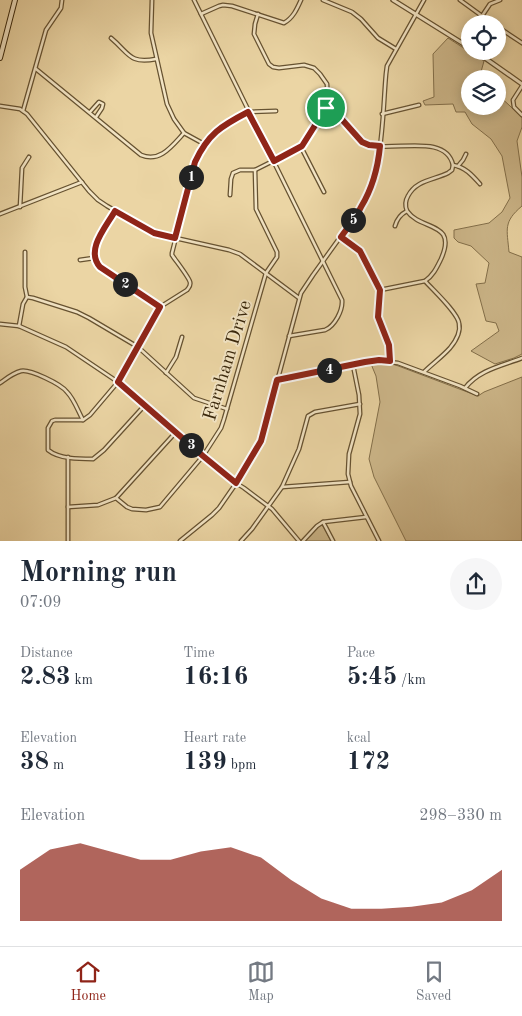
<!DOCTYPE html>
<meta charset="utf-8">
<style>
:root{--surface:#fff;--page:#f6f6f7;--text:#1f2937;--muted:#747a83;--line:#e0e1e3;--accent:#8f2418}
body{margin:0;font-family:"Old Standard TT",serif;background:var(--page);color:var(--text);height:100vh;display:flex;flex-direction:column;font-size:19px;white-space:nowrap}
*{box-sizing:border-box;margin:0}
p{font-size:16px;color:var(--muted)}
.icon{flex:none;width:28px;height:28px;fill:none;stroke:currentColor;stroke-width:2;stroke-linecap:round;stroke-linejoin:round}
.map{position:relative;height:541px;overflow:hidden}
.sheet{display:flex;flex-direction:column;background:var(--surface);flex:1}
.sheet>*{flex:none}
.tools{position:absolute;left:461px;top:15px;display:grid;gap:10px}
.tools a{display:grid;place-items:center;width:45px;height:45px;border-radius:50%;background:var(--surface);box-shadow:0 2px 12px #0003;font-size:25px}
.pin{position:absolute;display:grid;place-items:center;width:42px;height:42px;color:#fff;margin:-21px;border:2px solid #fff;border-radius:50%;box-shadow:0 1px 5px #0007}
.km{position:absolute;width:25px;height:25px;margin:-12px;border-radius:50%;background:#222;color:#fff;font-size:14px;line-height:25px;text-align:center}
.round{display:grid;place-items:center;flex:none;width:52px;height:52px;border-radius:26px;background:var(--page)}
.summary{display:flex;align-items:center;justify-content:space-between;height:85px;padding:0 20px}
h1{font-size:28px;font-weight:700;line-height:38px}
.figures{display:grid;grid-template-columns:repeat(3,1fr);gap:8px;height:85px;padding:5px 20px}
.figures div{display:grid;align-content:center}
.figures b{font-size:25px;font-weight:700}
.figures small{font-size:14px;font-weight:400}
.figures p{font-size:14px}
.chart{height:140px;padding:10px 20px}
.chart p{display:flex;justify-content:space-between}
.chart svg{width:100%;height:90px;margin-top:5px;fill:var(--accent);opacity:.7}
.menu{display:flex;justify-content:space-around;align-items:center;height:70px;border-top:1px solid var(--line);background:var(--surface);font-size:14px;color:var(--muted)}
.menu a{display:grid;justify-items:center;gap:2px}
.menu .on{color:var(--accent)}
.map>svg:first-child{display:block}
</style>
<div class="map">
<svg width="522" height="541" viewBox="0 0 522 541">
<rect width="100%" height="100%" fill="#ebd5a4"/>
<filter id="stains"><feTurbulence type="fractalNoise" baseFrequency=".004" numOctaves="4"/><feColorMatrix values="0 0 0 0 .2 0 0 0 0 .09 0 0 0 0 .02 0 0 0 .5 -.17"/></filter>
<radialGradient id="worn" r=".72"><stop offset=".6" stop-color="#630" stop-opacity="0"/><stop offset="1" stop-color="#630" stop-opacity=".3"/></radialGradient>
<g fill="#cdb78a" stroke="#836f4a">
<path d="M448,38L484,61L479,79H470V106H498V95L522,117V127L517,141L522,177V206C503,222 507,229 509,252L522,257V354L514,358L495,364L471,351L499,331L496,323L486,321L476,284L485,283L489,263L471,246L458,242L454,238V230L489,223L502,212L510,198L502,156L491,139L472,124L465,112H456L453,104L425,105L423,101L434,97L433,54Z"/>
<path d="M371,364H393L478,396L484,392L522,377V541H406L374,477L369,459L380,402L376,376Z"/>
<path d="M320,525L323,526L331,541H305L315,529Z"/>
</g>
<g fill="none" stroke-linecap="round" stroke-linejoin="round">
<defs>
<g id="minor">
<path d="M152,0L151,33L167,104L174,119L184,133L204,144"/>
<path d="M194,0L342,300C343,310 335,326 325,330L289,336"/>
<path d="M323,0L352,12L361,19L378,38L396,49"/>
<path d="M460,0L493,24"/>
<path d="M201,14L219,6L223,5L232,6L284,23C293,18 297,9 301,0"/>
<path d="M482,16L490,4L500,0"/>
<path d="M498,27L522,43"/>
<path d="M111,38C130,54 129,64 156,59"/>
<path d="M36,69L141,155C160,163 172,146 184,133"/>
<path d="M522,86L513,100L514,107L522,115"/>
<path d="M0,106L20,109L27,114L89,191L98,200L107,206L153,233L229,250L240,254L299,298"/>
<path d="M327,108L338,115L362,142C384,156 445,130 453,165C465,167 472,175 480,184"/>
<path d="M23,111L46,30L61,8L62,0"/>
<path d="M90,112L99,102L103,104L102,108L96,117"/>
<path d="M382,114L419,105"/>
<path d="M301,147L324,192"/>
<path d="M458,166L463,160L466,154"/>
<path d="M230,195L231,179L233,173L240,170H255L301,147L328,106L327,84L320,74L314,68L304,65L279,68L273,67L269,64L254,34L255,24L258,14"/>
<path d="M20,207L22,168L29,157"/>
<path d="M115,211C108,223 90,246 95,260C96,263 98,265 100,267L160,307"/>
<path d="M0,214L82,182"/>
<path d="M395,226C397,219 401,214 407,211C405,206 405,201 408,196C416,180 434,180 448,173L452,170L453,165"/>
<path d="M341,237L360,251L380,290L378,317L389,345L390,361"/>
<path d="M80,260L94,258"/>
<path d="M380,290L425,281C433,276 437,267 441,259C458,221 421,231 407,211"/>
<path d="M27,297L33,298L77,312L89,318L138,347L194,398L227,409"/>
<path d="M0,324L19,326L66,347L118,382L203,456L236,483L244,488L272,509L299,541"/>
<path d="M19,326L23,304L27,297L25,287V252"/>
<path d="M353,365L359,395L360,414L349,454L348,474L351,486L379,541"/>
<path d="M424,372C432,364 442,357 450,348C455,342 461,332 459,323C457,312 434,291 425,281"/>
<path d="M166,373L176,357L182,337"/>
<path d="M277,380L365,362L379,361L398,363L460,386L477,394"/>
<path d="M0,383C7,378 13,373 21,371C30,369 61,384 67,392C74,399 78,411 83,420"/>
<path d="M465,388C479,370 501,366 522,358"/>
<path d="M145,405L104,450L93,459C79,459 59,459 48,450V428L52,421L55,420H83L90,415L118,382L160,307L187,290C189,287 191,286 190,282C188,276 176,261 172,255V253L195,162L204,144L218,129L248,112L276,111"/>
<path d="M68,457V541"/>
<path d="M282,487L350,482"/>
<path d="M116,498L127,507L132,509L146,510L160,507L203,456L221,428L224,419L266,273L277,257V252L256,209L255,170"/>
<path d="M68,507L98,505L116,498L176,432"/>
<path d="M323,522L333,541"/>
<path d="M180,541L212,515L219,508L237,482L261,441L301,293L313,275L359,211C384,170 382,120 386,74L387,66L424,0"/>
<path d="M241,541L252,529L282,487L299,449L308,416L315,412L360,404"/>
<path d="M303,541L317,526L323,522L366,517"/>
</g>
<g id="tertiary">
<path d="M393,0L470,48"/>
<path d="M475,51L522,84"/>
</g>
<path id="secondary" d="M0,58L15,0"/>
</defs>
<use href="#minor" stroke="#665231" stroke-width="5"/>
<use href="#tertiary" stroke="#665231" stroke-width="5.5"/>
<use href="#secondary" stroke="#39270b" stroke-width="6"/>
<use href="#minor" stroke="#f2e4c4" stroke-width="2.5"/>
<use href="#tertiary" stroke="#f2e4c4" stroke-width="3"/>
<use href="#secondary" stroke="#f2e4c4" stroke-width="4"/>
</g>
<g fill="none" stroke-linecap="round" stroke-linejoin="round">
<defs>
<path id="route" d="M326,108L338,115L362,142L369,145L380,146C378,167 372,189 361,207C356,218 348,227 341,237L360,251L380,290L378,317L389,345L390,361L379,360L365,362L277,380L261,441L236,483L203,456L118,382L160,307L100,267C85,250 106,227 115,211L154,233L175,238L195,162C208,134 221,126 248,112L274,161L302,146Z"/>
</defs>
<use href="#route" stroke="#fff" stroke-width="10"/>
<use href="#route" stroke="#8f2418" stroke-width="6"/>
</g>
<g text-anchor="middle" stroke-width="4" stroke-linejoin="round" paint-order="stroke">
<g font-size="19" fill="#39270b" stroke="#f2e4c4">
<text transform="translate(226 360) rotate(-73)" y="7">Farnham Drive</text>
</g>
</g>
<rect width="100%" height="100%" filter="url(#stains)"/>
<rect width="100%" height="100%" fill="url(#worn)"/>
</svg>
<div class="tools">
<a><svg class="icon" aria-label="locate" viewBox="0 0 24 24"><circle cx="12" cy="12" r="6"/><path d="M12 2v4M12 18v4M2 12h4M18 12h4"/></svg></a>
<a><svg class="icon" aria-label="layers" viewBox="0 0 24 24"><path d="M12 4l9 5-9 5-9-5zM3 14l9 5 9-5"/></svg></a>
</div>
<div class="pin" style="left:326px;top:108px;background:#1e9e55"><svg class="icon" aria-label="arrive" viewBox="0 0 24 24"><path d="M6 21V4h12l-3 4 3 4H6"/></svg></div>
<b class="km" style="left:191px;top:177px">1</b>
<b class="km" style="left:125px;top:284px">2</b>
<b class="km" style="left:191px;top:445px">3</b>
<b class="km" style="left:329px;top:370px">4</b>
<b class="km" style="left:353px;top:220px">5</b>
</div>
<section class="sheet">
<div class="summary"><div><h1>Morning run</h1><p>07:09</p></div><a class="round"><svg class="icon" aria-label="share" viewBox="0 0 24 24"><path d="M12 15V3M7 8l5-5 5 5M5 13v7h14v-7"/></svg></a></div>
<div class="figures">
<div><p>Distance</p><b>2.83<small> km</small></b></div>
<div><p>Time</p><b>16:16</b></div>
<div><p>Pace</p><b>5:45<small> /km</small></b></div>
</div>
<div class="figures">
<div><p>Elevation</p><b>38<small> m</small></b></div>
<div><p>Heart rate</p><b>139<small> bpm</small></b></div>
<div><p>kcal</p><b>172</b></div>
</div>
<div class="chart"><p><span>Elevation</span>298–330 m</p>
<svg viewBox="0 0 160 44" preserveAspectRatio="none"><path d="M0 44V19L10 9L20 6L30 10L40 14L50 14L60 10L70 8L80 13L90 24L100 33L110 38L120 38L130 37L140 35L150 29L160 19V44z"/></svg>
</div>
</section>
<nav class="menu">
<a class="on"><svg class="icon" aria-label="home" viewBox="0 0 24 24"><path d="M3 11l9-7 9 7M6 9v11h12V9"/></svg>Home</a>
<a><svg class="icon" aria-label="map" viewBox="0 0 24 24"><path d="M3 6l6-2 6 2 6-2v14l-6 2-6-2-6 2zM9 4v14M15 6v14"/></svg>Map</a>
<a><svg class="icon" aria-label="saved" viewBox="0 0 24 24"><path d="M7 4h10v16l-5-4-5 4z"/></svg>Saved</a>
</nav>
